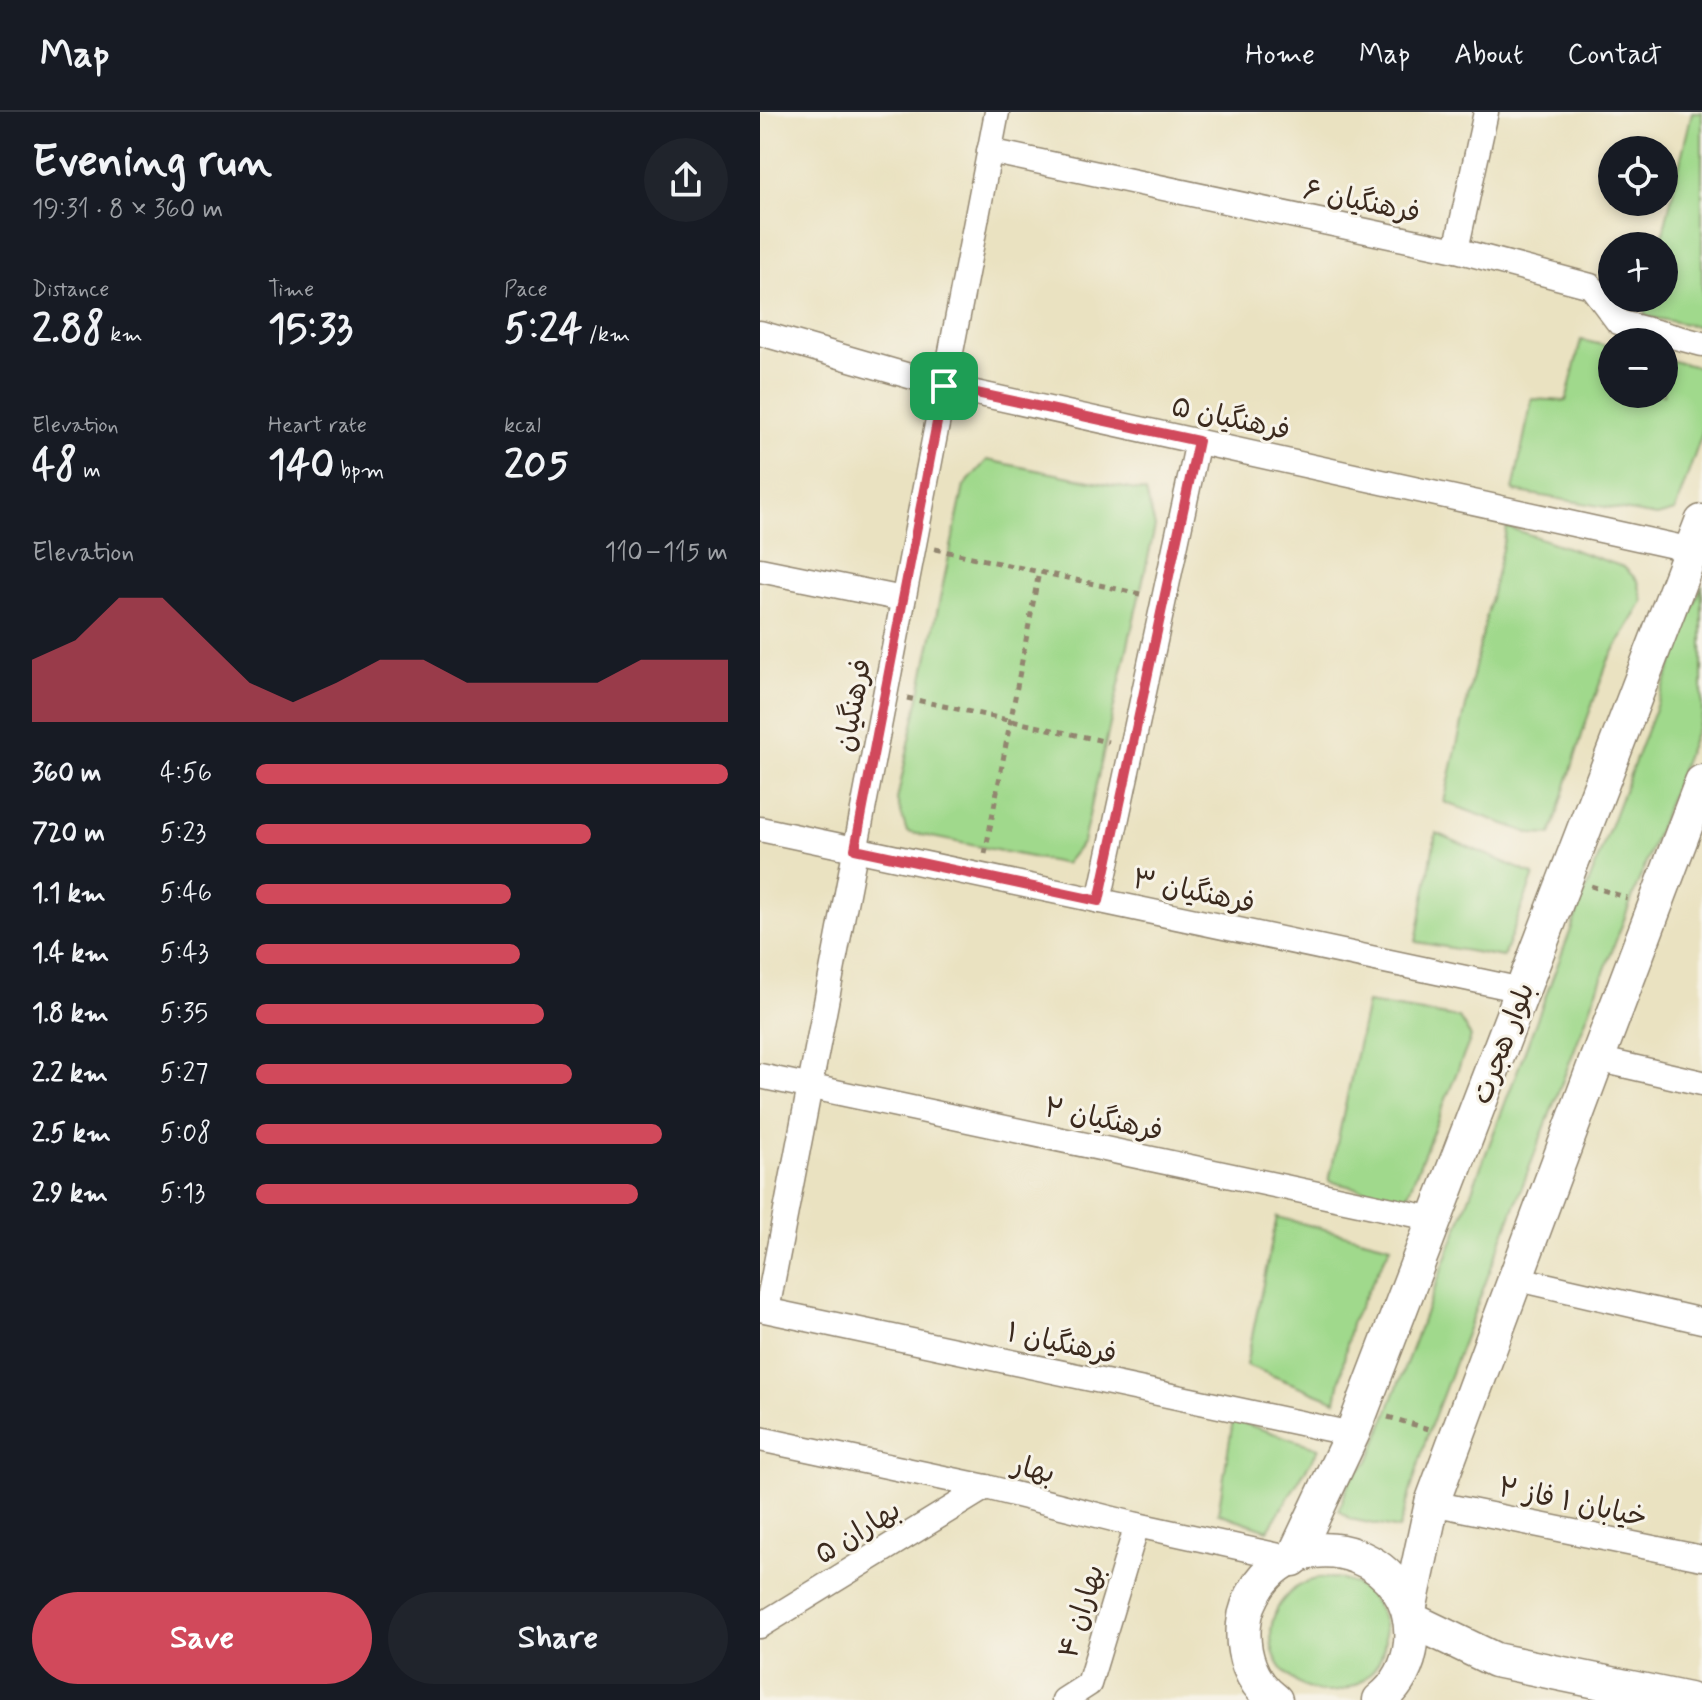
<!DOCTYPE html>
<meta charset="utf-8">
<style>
:root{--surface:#171b24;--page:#20242c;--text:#f1f3f6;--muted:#9ea1a6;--line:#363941;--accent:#d1495b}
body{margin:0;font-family:Mynerve,"Playpen Sans Arabic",sans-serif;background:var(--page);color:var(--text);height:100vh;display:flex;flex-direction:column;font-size:30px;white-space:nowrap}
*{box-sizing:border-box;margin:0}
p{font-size:26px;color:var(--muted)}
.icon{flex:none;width:44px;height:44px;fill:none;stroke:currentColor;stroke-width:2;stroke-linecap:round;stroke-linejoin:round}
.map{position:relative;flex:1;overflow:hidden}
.sheet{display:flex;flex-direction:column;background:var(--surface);width:760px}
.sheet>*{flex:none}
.buttons{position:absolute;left:838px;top:24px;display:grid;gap:16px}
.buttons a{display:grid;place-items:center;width:80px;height:80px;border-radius:50%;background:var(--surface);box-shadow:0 4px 12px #0003;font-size:40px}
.pin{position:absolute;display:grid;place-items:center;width:68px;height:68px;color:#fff;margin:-34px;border-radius:16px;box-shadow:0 4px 12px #0006}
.round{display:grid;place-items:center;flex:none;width:84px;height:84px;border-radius:42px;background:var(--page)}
.overview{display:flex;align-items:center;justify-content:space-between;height:136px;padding:0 32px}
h1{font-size:44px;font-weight:700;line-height:60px}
.figures{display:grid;grid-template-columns:repeat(3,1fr);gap:12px;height:136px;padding:8px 32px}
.figures div{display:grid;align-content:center}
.figures b{font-size:40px;font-weight:700}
.figures small{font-size:22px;font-weight:400}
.figures p{font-size:22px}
.chart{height:224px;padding:16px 32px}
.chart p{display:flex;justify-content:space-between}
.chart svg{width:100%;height:144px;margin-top:8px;fill:var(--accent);opacity:.7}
.primary-button{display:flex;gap:16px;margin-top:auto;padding:16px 32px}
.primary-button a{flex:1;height:92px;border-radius:48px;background:var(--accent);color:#fff;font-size:32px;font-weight:700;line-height:92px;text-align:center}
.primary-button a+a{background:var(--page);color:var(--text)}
ul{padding:0 32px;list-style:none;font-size:26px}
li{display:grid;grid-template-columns:128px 96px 1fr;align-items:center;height:60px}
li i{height:20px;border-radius:10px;background:var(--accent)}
header{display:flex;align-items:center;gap:48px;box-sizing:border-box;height:112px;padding:0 40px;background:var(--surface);border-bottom:2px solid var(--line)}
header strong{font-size:38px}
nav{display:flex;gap:44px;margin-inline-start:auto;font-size:28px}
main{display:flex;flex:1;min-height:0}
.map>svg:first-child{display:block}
</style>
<header>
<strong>Map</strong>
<nav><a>Home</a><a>Map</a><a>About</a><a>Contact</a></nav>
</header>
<main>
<section class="sheet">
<div class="overview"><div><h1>Evening run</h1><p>19:31 · 8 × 360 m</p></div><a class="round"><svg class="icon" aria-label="share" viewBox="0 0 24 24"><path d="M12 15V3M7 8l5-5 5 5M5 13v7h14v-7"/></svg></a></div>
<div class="figures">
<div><p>Distance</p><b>2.88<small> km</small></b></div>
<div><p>Time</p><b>15:33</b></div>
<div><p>Pace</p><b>5:24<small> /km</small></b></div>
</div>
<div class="figures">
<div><p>Elevation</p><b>48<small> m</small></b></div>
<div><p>Heart rate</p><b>140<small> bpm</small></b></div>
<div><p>kcal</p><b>205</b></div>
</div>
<div class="chart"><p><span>Elevation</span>110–115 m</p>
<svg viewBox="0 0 160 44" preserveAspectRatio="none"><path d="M0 44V25L10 19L20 6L30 6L40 19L50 32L60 38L70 32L80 25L90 25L100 32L110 32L120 32L130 32L140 25L150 25L160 25V44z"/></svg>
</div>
<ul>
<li><b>360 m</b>4:56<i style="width:100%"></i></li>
<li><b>720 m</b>5:23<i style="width:71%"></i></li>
<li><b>1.1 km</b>5:46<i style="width:54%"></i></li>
<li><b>1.4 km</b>5:43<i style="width:56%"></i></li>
<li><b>1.8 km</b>5:35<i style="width:61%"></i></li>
<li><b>2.2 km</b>5:27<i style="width:67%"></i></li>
<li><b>2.5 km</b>5:08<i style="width:86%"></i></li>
<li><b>2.9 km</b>5:13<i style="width:81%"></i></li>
</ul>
<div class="primary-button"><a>Save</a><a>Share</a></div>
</section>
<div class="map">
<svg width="942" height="1588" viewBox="0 0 942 1588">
<rect width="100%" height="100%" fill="#f7f3e8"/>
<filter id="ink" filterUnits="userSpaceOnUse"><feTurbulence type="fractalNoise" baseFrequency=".0125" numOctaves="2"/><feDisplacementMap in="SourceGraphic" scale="16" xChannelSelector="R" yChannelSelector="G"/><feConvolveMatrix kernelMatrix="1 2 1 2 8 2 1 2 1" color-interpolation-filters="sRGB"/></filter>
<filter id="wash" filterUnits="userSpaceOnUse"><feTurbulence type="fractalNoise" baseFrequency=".006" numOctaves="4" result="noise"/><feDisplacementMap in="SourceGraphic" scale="32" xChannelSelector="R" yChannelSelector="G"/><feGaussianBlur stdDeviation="1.8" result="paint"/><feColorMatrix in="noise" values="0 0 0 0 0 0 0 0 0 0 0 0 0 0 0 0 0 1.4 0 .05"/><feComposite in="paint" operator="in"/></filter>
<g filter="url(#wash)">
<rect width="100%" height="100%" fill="#eae2c1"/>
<g fill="#a0d98c" stroke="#6e8255" stroke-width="2">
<path d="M932,0H942V215L884,204L888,186H904V134H900Z"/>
<path d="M821,228L852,235V282H904V247L942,256V322L915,399L897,404L753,379L772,287L806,289Z"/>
<path d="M227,348L386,380L395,415L323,730L305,752L147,720L137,688L204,374Z"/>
<path d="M747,415L864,455L878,469L883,490L848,549L826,610L791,723L772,722L684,690Z"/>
<path d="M942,473V603L667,1324L639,1417L590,1407L579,1398L590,1368L609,1349Z"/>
<path d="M676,721L774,763L743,845L656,830Z"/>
<path d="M607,891L699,906L711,925L645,1089L569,1069Z"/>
<path d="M517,1105L631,1134L591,1211L576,1289L486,1253Z"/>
<path d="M473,1308L559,1336L508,1418L458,1401Z"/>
<circle cx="568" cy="1523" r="57"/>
</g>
</g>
<g filter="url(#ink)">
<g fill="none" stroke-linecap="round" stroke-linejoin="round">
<defs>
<g id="street">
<path d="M229,39L696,138L831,174L858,210L942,232"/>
<path d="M696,138L726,0"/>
<path d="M0,221L184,274L932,438"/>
<path d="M0,458L143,487"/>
<path d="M0,717L762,878"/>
<path d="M339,789L438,329"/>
<path d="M837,947L942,971"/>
<path d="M0,964L675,1107"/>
<path d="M754,1166L942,1209"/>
<path d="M0,1197L592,1322"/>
<path d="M7,1198L237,0"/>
<path d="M0,1327L226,1375L377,1413L533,1447"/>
<path d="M672,1391L942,1446"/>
<path d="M0,1514L226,1375"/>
<path d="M304,1588L329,1572L377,1413"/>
</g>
<g id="secondary">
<path d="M533,1447L593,1320L942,410"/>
<path d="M649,1498L672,1391L837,947L942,670"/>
<path d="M650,1507L735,1548L929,1588"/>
<path d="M515,1588C491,1571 481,1541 484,1512C485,1498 491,1485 499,1473C548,1404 659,1446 651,1531C649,1553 638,1574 620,1588"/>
</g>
</defs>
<use href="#street" stroke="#928670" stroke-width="27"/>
<use href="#secondary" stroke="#928670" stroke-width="37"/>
<g stroke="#928670" stroke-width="5" stroke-dasharray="6 6" stroke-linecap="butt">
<path d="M175,437L380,482"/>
<path d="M147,586L348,630"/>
<path d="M225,742L279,460"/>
<path d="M831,774L867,786"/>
<path d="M628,1305L669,1317"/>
</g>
<use href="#street" stroke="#fff" stroke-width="24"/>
<use href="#secondary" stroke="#fff" stroke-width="34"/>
</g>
</g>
<g fill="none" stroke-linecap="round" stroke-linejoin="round" filter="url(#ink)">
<defs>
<path id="route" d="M184,274L438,329L339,789L95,737Z"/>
</defs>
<use href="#route" stroke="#fff" stroke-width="16"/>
<use href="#route" stroke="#d1495b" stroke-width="10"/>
</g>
<g text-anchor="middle" stroke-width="6" stroke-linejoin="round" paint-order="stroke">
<g font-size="28" fill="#3b2a1e" stroke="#f7f3e8">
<text transform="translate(602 88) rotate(12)" y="10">فرهنگیان ۶</text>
<text transform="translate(471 305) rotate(12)" y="10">فرهنگیان ۵</text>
<text transform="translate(92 593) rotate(-79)" y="10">فرهنگیان</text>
<text transform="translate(434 778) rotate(12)" y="10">فرهنگیان ۳</text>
<text transform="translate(742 931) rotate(-69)" y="10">بلوار هجرت</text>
<text transform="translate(344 1006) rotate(12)" y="10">فرهنگیان ۲</text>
<text transform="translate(302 1230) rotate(12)" y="10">فرهنگیان ۱</text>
<text transform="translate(274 1356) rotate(14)" y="10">بهار</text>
<text transform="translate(813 1389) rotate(12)" y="10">خیابان ۱ فاز ۲</text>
<text transform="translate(97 1419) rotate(-32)" y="10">بهاران ۵</text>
<text transform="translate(320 1499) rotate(-73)" y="10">بهاران ۴</text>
</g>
</g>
</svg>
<div class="buttons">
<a><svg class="icon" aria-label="locate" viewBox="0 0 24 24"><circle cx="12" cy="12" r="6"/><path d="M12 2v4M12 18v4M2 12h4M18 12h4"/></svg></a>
<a>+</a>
<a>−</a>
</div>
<div class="pin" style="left:184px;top:274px;background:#1e9e55"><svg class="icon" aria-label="arrive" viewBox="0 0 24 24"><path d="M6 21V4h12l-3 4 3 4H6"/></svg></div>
</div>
</main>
